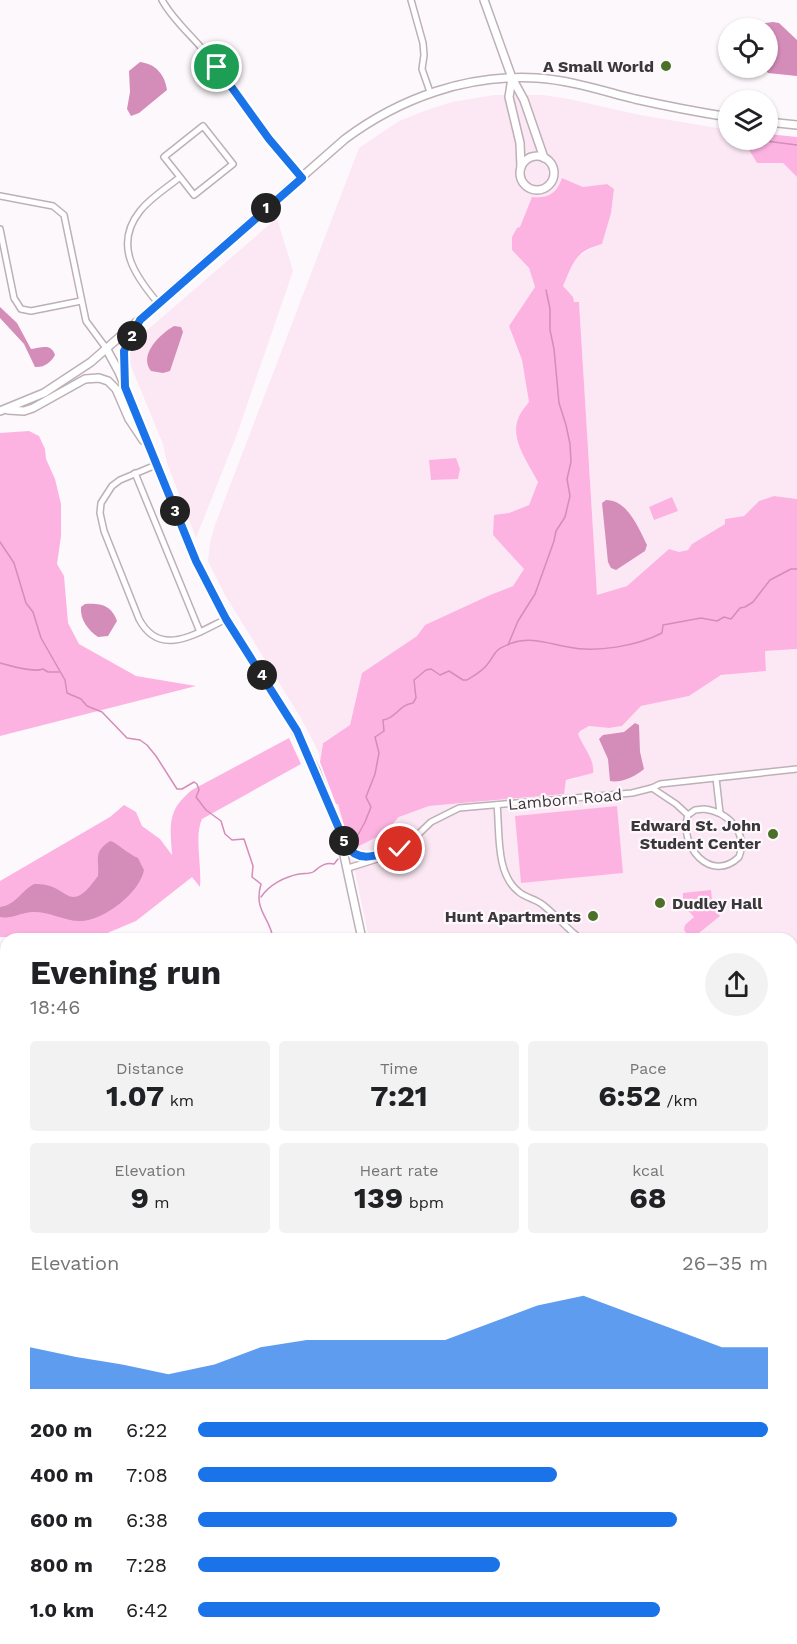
<!DOCTYPE html>
<meta charset="utf-8">
<style>
:root{--surface:#fff;--page:#f2f2f2;--text:#202124;--muted:#757577;--accent:#1a73e8}
body{margin:0;font-family:"Work Sans",sans-serif;background:var(--page);color:var(--text);height:100vh;display:flex;flex-direction:column;font-size:22px;white-space:nowrap}
*{box-sizing:border-box;margin:0}
p{font-size:20px;color:var(--muted)}
.icon{flex:none;width:33px;height:33px;fill:none;stroke:currentColor;stroke-width:2;stroke-linecap:round;stroke-linejoin:round}
.map{position:relative;flex:1;overflow:hidden}
.side{position:absolute;left:0px;top:933px;width:798px;height:711px;display:flex;flex-direction:column;background:var(--surface);border-radius:18px 18px 0 0;box-shadow:0 2px 4px #0004}
.side>*{flex:none}
.tools{position:absolute;left:718px;top:18px;display:grid;gap:12px}
.tools a{display:grid;place-items:center;width:60px;height:60px;border-radius:50%;background:var(--surface);box-shadow:0 2px 4px #0004;font-size:30px}
.pin{position:absolute;display:grid;place-items:center;width:51px;height:51px;color:#fff;margin:-26px;border:3px solid #fff;border-radius:50%;box-shadow:0 2px 6px #0007}
.km{position:absolute;width:30px;height:30px;margin:-15px;border-radius:50%;background:#222;color:#fff;font-size:16px;line-height:30px;text-align:center}
.round{display:grid;place-items:center;flex:none;width:63px;height:63px;border-radius:32px;background:var(--page)}
.head{display:flex;align-items:center;justify-content:space-between;height:102px;padding:0 30px}
h1{font-size:33px;font-weight:700;line-height:45px}
.stats{display:grid;grid-template-columns:repeat(3,1fr);gap:9px;height:102px;padding:6px 30px}
.stats div{display:grid;align-content:center;border-radius:6px;background:var(--page);text-align:center}
.stats b{font-size:30px;font-weight:700}
.stats small{font-size:16px;font-weight:400}
.stats p{font-size:16px}
.chart{height:168px;padding:12px 30px}
.chart p{display:flex;justify-content:space-between}
.chart svg{width:100%;height:108px;margin-top:6px;fill:var(--accent);opacity:.7}
ul{padding:0 30px;list-style:none;font-size:20px}
li{display:grid;grid-template-columns:96px 72px 1fr;align-items:center;height:45px}
li i{height:15px;border-radius:8px;background:var(--accent)}
.map>svg:first-child{display:block}
</style>
<div class="map">
<svg width="797" height="1644" viewBox="0 0 797 1644">
<rect width="100%" height="100%" fill="#fdf8fb"/>
<g fill="#fce8f4">
<path d="M494,95H543L569,99L640,115L729,130V140H743L757,163H783L797,177V499L774,496L759,501L744,516L725,519V524L692,544L689,550L679,552L669,549L627,586L597,596L579,302H573V297L562,286L575,258L595,246L607,184L583,187L562,178L559,187L552,195L542,198H532L512,250L529,268L535,287L509,326L522,360L529,402L518,418L519,444L538,482L529,505L509,513L493,535L525,568L513,586L490,595L425,625L417,636L362,673L350,725L323,742L320,761L319,753L302,720L225,595L208,561L210,543L215,525L359,148L399,121L427,110L452,102Z"/>
<path d="M277,218L293,271L236,437L196,538L167,463L163,444L130,364L129,353L138,338Z"/>
<path d="M797,649V1534L792,1545V939H369L355,872L353,871L336,804L338,803L348,839L354,848L383,834L399,817L429,806L563,794L566,780L576,779L589,755L581,742L578,734L579,731L589,726L609,728L622,726L641,706L689,696L721,675L766,671L765,651Z"/>
</g>
<g fill="#fdb3e1">
<path d="M768,134L797,137V177L783,163H757L743,140H768Z"/>
<path d="M562,178L583,187L607,184L614,189L611,213L602,244C575,251 573,263 563,286L573,297L574,302H579L597,595L627,586L669,549L679,552L688,550L692,544L725,524V519L744,516L759,501L774,496L797,499V649L765,651L766,671L721,675L689,696L641,706L622,726L609,728L589,726L580,731L578,734C583,747 595,759 593,773L566,780L564,794L429,806L399,817L383,834L353,849L348,839L338,804H336L320,762L323,743L350,725L362,673L417,636L425,625L490,595L513,586L524,569L493,535L494,515L509,513L529,505L538,482C529,464 510,440 518,419C520,413 525,407 529,402L522,360L509,326L535,287L529,268L512,250V237L517,228L520,227L532,197C548,199 557,193 562,178Z"/>
<path d="M29,431L39,436L45,449L46,459L55,479L61,504V536L57,564L64,576L68,623L79,644L136,676L196,686L0,736V433Z"/>
<path d="M456,458L460,469L458,479L431,480L429,460Z"/>
<path d="M672,497L678,511L654,520L649,507Z"/>
<path d="M289,738L301,764L202,819C194,836 202,866 200,887L192,877L136,921L93,939L0,937V881L110,817L124,805L136,812L142,826L160,839L172,855C170,825 167,810 192,790Z"/>
<path d="M617,806L623,873L521,883L515,816Z"/>
<path d="M711,890L713,908L720,916L694,937H689L684,930L685,925L694,917L683,905V893Z"/>
<path d="M6,1410V1436L2,1437L6,1448V1484L0,1487V1414Z"/>
<path d="M0,1531L4,1544L6,1543V1605H0Z"/>
<path d="M25,1638H60L66,1644H26Z"/>
<path d="M81,1638H220L224,1644H86Z"/>
<path d="M718,1638H752L755,1644H714Z"/>
</g>
<g fill="#d48cb9">
<path d="M773,22L779,23L797,40V76L768,73L764,68H768V28H752L758,24Z"/>
<path d="M140,62C156,64 165,75 167,90L139,113L131,116L127,109L130,92L129,71Z"/>
<path d="M0,307L17,323L31,349C41,348 51,343 55,355C51,362 44,368 35,367L24,344L0,318Z"/>
<path d="M174,326L181,327L183,332L170,371L163,373L151,371C138,355 160,334 174,326Z"/>
<path d="M606,500C628,500 639,529 647,545L645,551L616,570L611,568L608,562L602,503Z"/>
<path d="M85,604C101,603 111,605 117,621L108,636L98,637C88,630 80,620 81,607Z"/>
<path d="M635,723L639,725L640,752L644,769C635,777 621,783 610,781L608,759L599,739L603,735L624,732Z"/>
<path d="M110,841C116,842 128,854 138,858L144,870C140,893 101,923 78,921C63,920 47,911 32,912C20,913 12,919 0,917V907C16,905 21,891 34,884C70,882 67,919 98,876C100,859 92,853 110,841Z"/>
</g>
<g fill="none" stroke-linecap="round" stroke-linejoin="round">
<g stroke="#d48cb9" stroke-width="1.5">
<path d="M738,141L758,140L797,145"/>
<path d="M0,542L14,563L26,603L33,612L41,638L65,680L67,693L81,699L87,706L102,712L127,738L140,740L147,745L156,756L177,789H182L194,782L197,784L199,790L196,797L206,810L221,821L225,834L232,840L244,839L253,866L252,877L261,884C253,911 271,918 273,939"/>
<path d="M508,645L518,621L535,594L554,541L556,531L565,517L570,496L567,479L571,462L570,444L566,425L559,403L554,349L550,330V309L546,290"/>
<path d="M0,663C11,666 33,673 43,669L48,672H59"/>
<path d="M353,844L365,822L371,807L366,797L375,774L379,753L375,737L384,731L383,720C397,718 398,705 413,703L416,698L414,680L426,670L431,669L440,675L449,671L463,680H467C473,676 481,672 486,666C498,652 491,651 512,643C530,636 550,644 568,647C596,653 637,646 662,633L663,625L701,618L717,621L724,617L731,619L740,608L745,607L753,602L770,580L791,569H797"/>
<path d="M261,897C269,885 284,877 299,874C304,873 310,874 313,872C320,867 324,862 334,864L338,859"/>
<path d="M0,1340L6,1337"/>
<path d="M443,1638L446,1641L459,1642L460,1644"/>
<path d="M557,1644L559,1638"/>
</g>
<defs>
<g id="minor">
<path d="M162,0C174,22 194,37 209,57C241,96 269,138 301,178"/>
<path d="M411,0L423,43L424,55L422,69L430,92"/>
<path d="M0,196L53,206L64,215L86,321L106,348"/>
<path d="M0,229L14,298L21,309L31,311L81,301"/>
<path d="M158,303C135,276 113,245 140,211C151,197 167,188 180,177L164,157L203,126L233,164L194,195L180,177"/>
<path d="M156,465L120,480L112,486L101,503L100,513L104,531L139,619C160,659 197,633 226,619"/>
<path d="M135,473L200,632"/>
<path d="M716,778L720,813"/>
<path d="M652,788L676,804L688,815"/>
<path d="M497,805C500,831 495,874 519,892C526,898 536,899 543,905C557,916 567,929 581,939"/>
<path d="M704,809C728,812 748,832 739,857C711,884 678,846 688,815L695,810Z"/>
<path d="M348,868L390,855L408,844L431,822L459,808L632,793L652,788L660,784L797,769"/>
<path d="M792,970H797"/>
<path d="M792,1015L797,1020"/>
<path d="M792,1171L797,1167"/>
<path d="M792,1556L797,1545"/>
<path d="M0,1613L6,1612"/>
<path d="M73,1638L77,1644"/>
</g>
<g id="secondary">
<path d="M484,0L512,78L524,100L544,158"/>
<path d="M512,78L509,97L520,143L521,167"/>
<path d="M768,122L797,125"/>
<circle cx="537" cy="173" r="17"/>
<path d="M106,348L119,372L185,535L205,580L226,619L288,716L316,771L339,832L362,939"/>
<path d="M125,382L124,351L137,324"/>
<path d="M8,410L24,411L33,408L85,379L99,378L108,381L116,389L129,419L143,440"/>
<path d="M0,411L44,393L91,362L345,139C400,98 467,74 537,78C570,80 603,91 635,99C666,106 697,112 729,117"/>
<path d="M345,842C359,868 378,853 400,849"/>
<path d="M756,1638L759,1644"/>
</g>
</defs>
<use href="#minor" stroke="#bdb0b7" stroke-width="8"/>
<use href="#secondary" stroke="#bdb0b7" stroke-width="10"/>
<use href="#minor" stroke="#fff" stroke-width="5"/>
<use href="#secondary" stroke="#fff" stroke-width="7"/>
</g>
<g fill="none" stroke-linecap="round" stroke-linejoin="round">
<defs>
<path id="route" d="M217,67L269,139L302,178L140,320L124,351L125,387L196,561L226,619L297,731L346,845C360,866 380,853 400,849"/>
</defs>
<use href="#route" stroke="#fff" stroke-width="12"/>
<use href="#route" stroke="#1a73e8" stroke-width="8"/>
</g>
<g fill="#4c7029" stroke="#fdf8fb" stroke-width="2">
<circle cx="666" cy="66" r="6"/>
<circle cx="773" cy="834" r="6"/>
<circle cx="660" cy="903" r="6"/>
<circle cx="593" cy="916" r="6"/>
</g>
<g text-anchor="middle" stroke-width="4.5" stroke-linejoin="round" paint-order="stroke">
<g font-size="16" font-weight="bold" fill="#3c373a" stroke="#fdf8fb" text-anchor="end">
<text x="654" y="72">A Small World</text>
<text x="761" y="831">Edward St. John<tspan x="761" dy="18">Student Center</tspan></text>
<text x="672" y="909" text-anchor="start">Dudley Hall</text>
<text x="581" y="922">Hunt Apartments</text>
</g>
<g font-size="16" fill="#3c373a" stroke="#fdf8fb">
<text transform="translate(565 799) rotate(-5)" y="6">Lamborn Road</text>
</g>
</g>
</svg>
<div class="tools">
<a><svg class="icon" aria-label="locate" viewBox="0 0 24 24"><circle cx="12" cy="12" r="6"/><path d="M12 2v4M12 18v4M2 12h4M18 12h4"/></svg></a>
<a><svg class="icon" aria-label="layers" viewBox="0 0 24 24"><path d="M12 4l9 5-9 5-9-5zM3 14l9 5 9-5"/></svg></a>
</div>
<div class="pin" style="left:217px;top:67px;background:#1e9e55"><svg class="icon" aria-label="arrive" viewBox="0 0 24 24"><path d="M6 21V4h12l-3 4 3 4H6"/></svg></div>
<div class="pin" style="left:400px;top:849px;background:#d93025"><svg class="icon" aria-label="check" viewBox="0 0 24 24"><path d="M5 12l5 5 9-10"/></svg></div>
<b class="km" style="left:266px;top:208px">1</b>
<b class="km" style="left:132px;top:336px">2</b>
<b class="km" style="left:175px;top:511px">3</b>
<b class="km" style="left:262px;top:675px">4</b>
<b class="km" style="left:344px;top:841px">5</b>
<section class="side">
<div class="head"><div><h1>Evening run</h1><p>18:46</p></div><a class="round"><svg class="icon" aria-label="share" viewBox="0 0 24 24"><path d="M12 15V3M7 8l5-5 5 5M5 13v7h14v-7"/></svg></a></div>
<div class="stats">
<div><p>Distance</p><b>1.07<small> km</small></b></div>
<div><p>Time</p><b>7:21</b></div>
<div><p>Pace</p><b>6:52<small> /km</small></b></div>
</div>
<div class="stats">
<div><p>Elevation</p><b>9<small> m</small></b></div>
<div><p>Heart rate</p><b>139<small> bpm</small></b></div>
<div><p>kcal</p><b>68</b></div>
</div>
<div class="chart"><p><span>Elevation</span>26–35 m</p>
<svg viewBox="0 0 160 44" preserveAspectRatio="none"><path d="M0 44V27L10 31L20 34L30 38L40 34L50 27L60 24L70 24L80 24L90 24L100 17L110 10L120 6L130 13L140 20L150 27L160 27V44z"/></svg>
</div>
<ul>
<li><b>200 m</b>6:22<i style="width:100%"></i></li>
<li><b>400 m</b>7:08<i style="width:63%"></i></li>
<li><b>600 m</b>6:38<i style="width:84%"></i></li>
<li><b>800 m</b>7:28<i style="width:53%"></i></li>
<li><b>1.0 km</b>6:42<i style="width:81%"></i></li>
</ul>
</section>
</div>
